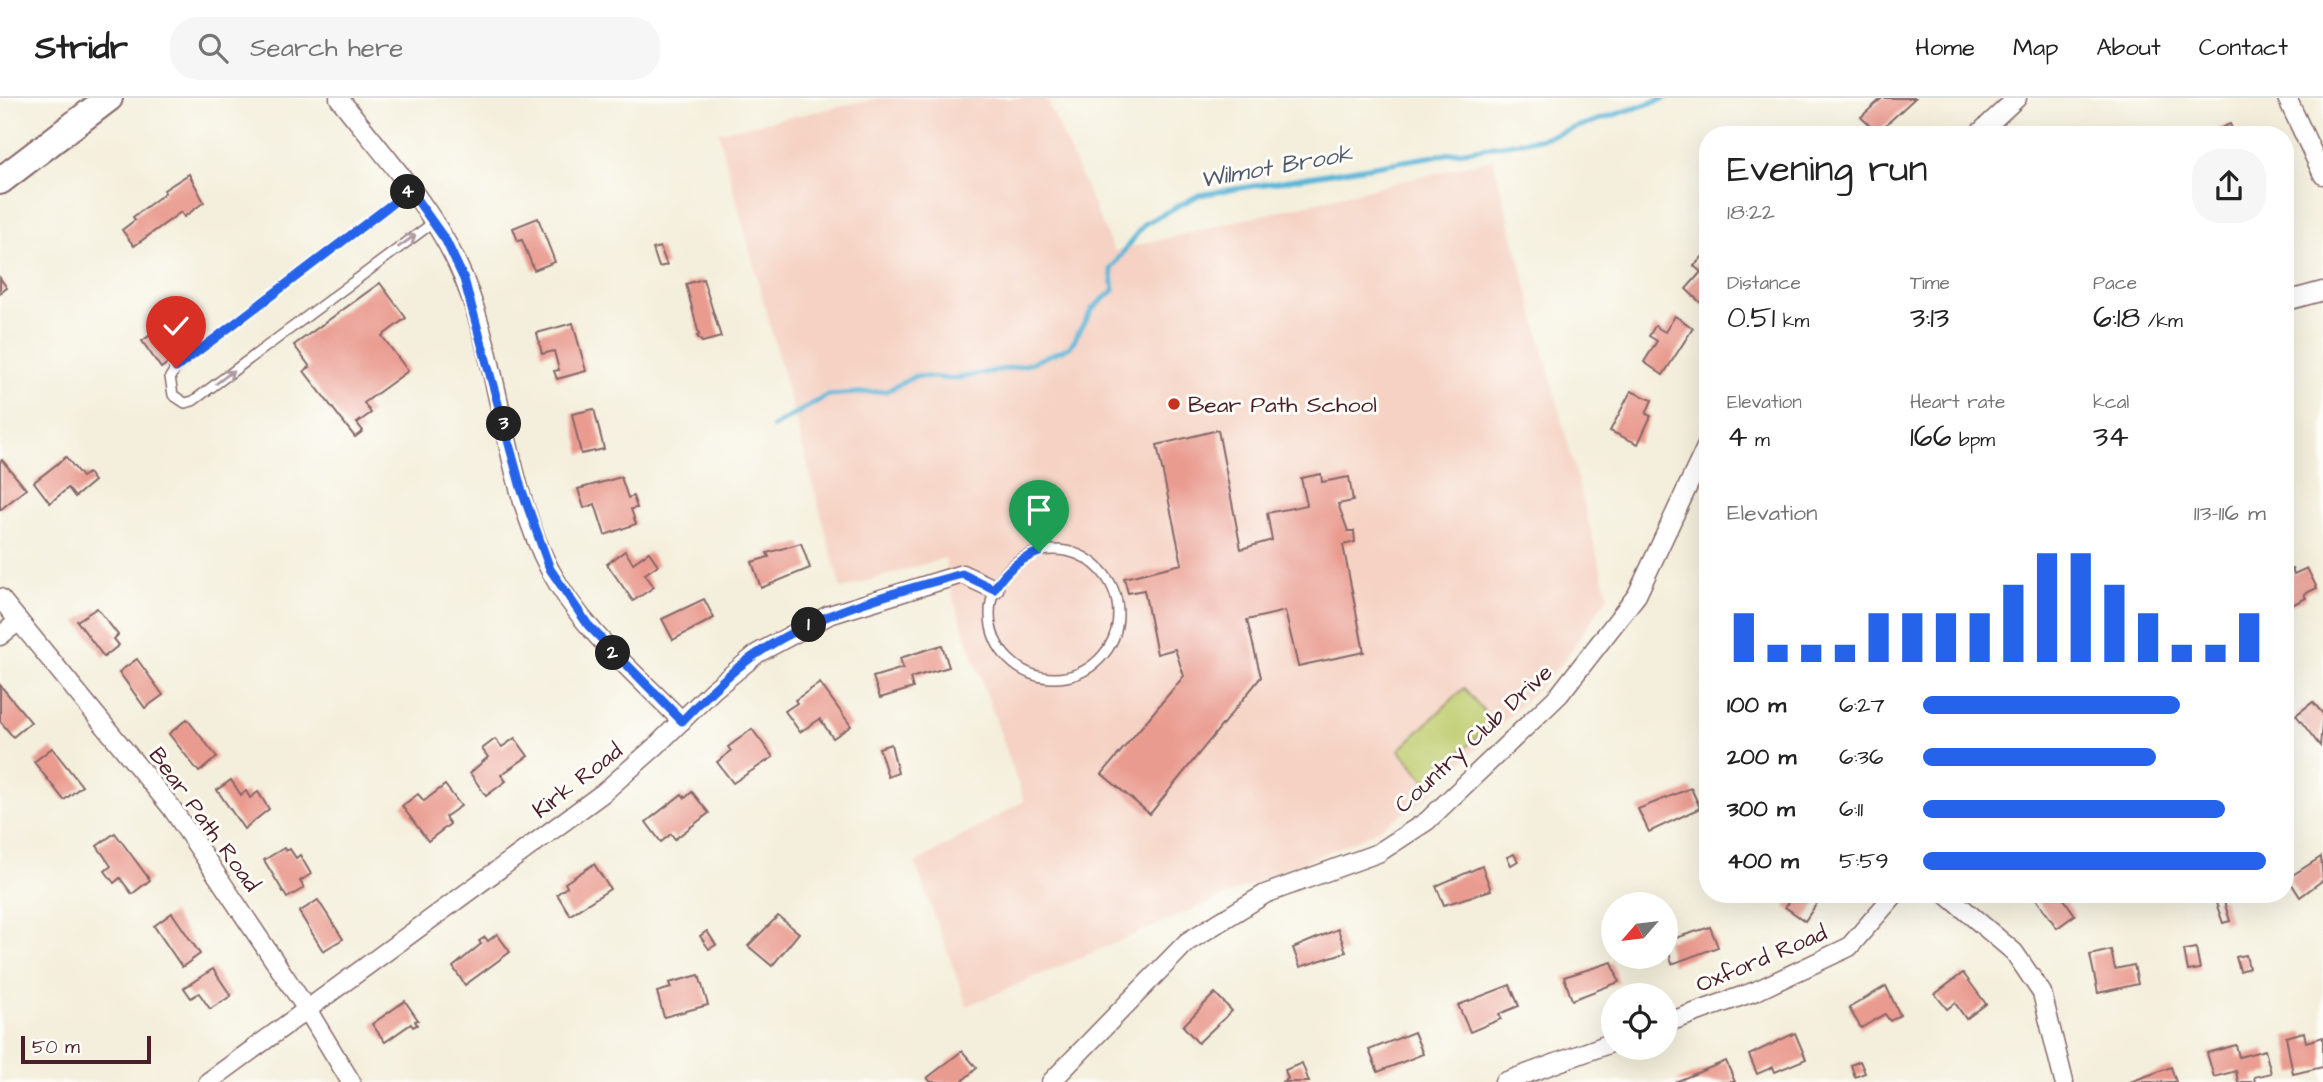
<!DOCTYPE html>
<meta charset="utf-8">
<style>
:root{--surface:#fff;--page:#f6f6f6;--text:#222;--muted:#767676;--line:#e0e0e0;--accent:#2563eb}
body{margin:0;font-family:"Architects Daughter",sans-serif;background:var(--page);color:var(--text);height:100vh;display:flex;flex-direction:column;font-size:26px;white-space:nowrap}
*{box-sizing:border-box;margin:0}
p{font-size:23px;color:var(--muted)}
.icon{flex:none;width:38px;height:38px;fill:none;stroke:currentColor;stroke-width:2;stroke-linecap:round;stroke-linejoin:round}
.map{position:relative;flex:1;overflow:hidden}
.sheet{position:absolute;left:1699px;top:28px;width:595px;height:777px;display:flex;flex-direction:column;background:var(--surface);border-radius:28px;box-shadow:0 7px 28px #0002}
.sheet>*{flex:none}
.needle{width:46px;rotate:242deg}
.tools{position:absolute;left:1601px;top:794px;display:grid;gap:14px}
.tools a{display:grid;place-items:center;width:77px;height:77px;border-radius:50%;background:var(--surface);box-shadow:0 7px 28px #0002;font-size:35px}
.scale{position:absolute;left:21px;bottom:18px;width:130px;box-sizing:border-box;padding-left:7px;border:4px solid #4a1f2b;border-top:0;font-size:19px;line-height:24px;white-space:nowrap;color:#4a1f2b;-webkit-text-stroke:5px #fdfcf7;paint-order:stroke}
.pin{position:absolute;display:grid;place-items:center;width:60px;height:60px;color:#fff;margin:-72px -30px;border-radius:50% 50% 50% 0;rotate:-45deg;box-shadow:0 0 7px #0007}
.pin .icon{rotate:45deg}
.km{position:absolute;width:35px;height:35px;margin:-18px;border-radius:50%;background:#222;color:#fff;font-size:19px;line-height:35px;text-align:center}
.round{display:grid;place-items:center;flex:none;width:74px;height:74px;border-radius:28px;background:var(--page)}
.head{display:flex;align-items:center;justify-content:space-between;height:119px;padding:0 28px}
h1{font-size:38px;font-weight:600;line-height:52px}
.figures{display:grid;grid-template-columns:repeat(3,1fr);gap:10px;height:119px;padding:7px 28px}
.figures div{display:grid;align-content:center}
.figures b{font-size:30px;font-weight:600}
.figures small{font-size:19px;font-weight:400}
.figures p{font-size:19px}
.chart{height:196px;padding:14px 28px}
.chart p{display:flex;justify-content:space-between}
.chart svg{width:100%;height:126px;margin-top:7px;stroke:var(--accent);stroke-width:6}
ul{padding:0 28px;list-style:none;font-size:23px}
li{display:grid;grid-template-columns:112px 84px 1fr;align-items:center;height:52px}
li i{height:18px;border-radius:9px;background:var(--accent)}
header{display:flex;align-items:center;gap:42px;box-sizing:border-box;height:98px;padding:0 35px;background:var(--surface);border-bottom:2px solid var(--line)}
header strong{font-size:33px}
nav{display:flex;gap:38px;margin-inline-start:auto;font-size:24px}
.search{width:490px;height:63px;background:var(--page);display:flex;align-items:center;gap:18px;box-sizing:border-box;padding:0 24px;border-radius:28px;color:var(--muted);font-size:26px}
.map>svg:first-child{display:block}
</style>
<header>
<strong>Stridr</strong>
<div class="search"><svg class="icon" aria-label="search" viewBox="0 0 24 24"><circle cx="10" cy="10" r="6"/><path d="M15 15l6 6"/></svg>Search here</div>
<nav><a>Home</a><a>Map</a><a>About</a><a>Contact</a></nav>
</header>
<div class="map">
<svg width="2323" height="984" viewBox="0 0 2323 984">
<rect width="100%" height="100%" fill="#fdfcf7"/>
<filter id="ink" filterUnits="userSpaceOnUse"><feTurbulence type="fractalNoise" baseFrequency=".0143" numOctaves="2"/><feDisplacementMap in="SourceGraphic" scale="14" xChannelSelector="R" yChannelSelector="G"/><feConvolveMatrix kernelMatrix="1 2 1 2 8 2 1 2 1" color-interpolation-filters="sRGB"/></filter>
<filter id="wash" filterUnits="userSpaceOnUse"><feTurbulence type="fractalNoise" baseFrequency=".00686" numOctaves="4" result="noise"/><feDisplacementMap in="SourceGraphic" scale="28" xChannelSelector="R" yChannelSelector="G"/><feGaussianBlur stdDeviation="1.57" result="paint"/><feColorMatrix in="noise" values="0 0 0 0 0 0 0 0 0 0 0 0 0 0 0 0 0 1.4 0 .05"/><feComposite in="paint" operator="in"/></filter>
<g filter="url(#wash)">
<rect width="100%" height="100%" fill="#f4efdc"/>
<path fill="#f5d2c3" d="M881,0H1046L1114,153L1493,61L1608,498L1561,567L1421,705L1364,739L967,908L915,765L1024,703L953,500L945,460L841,491L718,34Z"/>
<path fill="#bfcd6f" stroke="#84764d" stroke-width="2" d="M1464,590L1493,624L1428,685L1399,652Z"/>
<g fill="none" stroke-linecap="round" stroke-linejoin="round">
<path stroke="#5ab5d8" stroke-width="5" d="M773,329L828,297L887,293L915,278L954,281L1025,267L1070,249L1093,210L1114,192L1111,171L1144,126L1199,97L1543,40L1666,0"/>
</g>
<g id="blocks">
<g fill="#ea9b90">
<path d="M1882,0H1915L1877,35L1861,19Z"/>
<path d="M2230,26L2235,37H2205Z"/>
<path d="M189,76L204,104L184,119L181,114L134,148L122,132L135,122L133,119L165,95L164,92Z"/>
<path d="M538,120L555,164L534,172L522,142L518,143L513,130Z"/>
<path d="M660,149L667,167L659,169L653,151Z"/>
<path d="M1704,157L1708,160V202L1703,207L1686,191L1701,174L1694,168Z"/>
<path d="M0,180L7,190L0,195Z"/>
<path d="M703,181L721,239L702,244L697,238L699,237L686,186Z"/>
<path d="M380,185L406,220L382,238L408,273L364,305L371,315L357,325L363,333L355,339L304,273L310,269L294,247Z"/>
<path d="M1675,218L1693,230L1663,277L1644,264L1657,243L1649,238L1655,228L1665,234Z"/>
<path d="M573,225L586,273L557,281L554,273L559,272L554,253L542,256L537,235Z"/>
<path d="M156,233L175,260L161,270L142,243Z"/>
<path d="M1631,293L1652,302L1646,316L1651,318L1638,346L1610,333Z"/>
<path d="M594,311L604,351L581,356L572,316Z"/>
<path d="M1218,332L1241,451L1272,442L1267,415L1307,407L1301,380L1321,376L1322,384L1349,379L1353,403L1338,406L1348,433H1354L1355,444L1343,447L1364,554L1298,568L1285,513L1247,522L1261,579L1150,716L1102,676L1184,578L1175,551L1157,556L1144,492L1128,495L1124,480L1182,466L1157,347Z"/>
<path d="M66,359L82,379L88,375L94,383L75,399L68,390L50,405L34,384Z"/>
<path d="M2,362L26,391L0,412V364Z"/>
<path d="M621,379L628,400L633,398L637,410L631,411L636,426L605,437L595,406L584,410L578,391Z"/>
<path d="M801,445L810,470L761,490L752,464L769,459L767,455Z"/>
<path d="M625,453L633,465L649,454L658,467L645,476L654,489L633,503L607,466Z"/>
<path d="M2307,470L2317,490L2304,496L2306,500L2286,510V474L2292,471L2294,476Z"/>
<path d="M704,501L714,520L673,542L662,521Z"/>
<path d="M97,510L118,537L114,541L119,547L104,559L77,523Z"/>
<path d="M942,547L949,569L910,580L913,590L880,600L873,579L903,570L900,560Z"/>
<path d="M137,561L163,597L145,610L119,574Z"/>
<path d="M820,585L851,628L833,640L820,621L800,634L785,613L797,605L795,602Z"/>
<path d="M0,587L31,624L13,639L0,623Z"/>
<path d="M2313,604L2323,616L2320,648L2296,617Z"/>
<path d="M187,621L217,659L199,674L169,636Z"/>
<path d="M752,631L773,659L733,685L717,664L731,653L728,649Z"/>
<path d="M515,640L528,658L501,677L506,683L486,698L470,675L488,659L482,651L495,641L502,649Z"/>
<path d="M891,646L898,675L888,679L879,650Z"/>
<path d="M52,650L82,688L64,702L34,664Z"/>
<path d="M231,682L241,697L246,693L250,700L258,694L269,711L244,731L217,692Z"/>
<path d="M445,687L461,708L445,719L450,726L428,743L402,708L418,696L424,703Z"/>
<path d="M1691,690L1700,710L1649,734L1638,711Z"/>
<path d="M692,694L709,715L675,741L671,736L661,744L646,724L682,696L685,700Z"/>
<path d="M115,735L150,782L132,796L120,780L114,785L105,773L111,768L97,748Z"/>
<path d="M284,750L286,753L290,751L296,760L300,757L311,776L300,783L304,790L287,800L264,762Z"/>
<path d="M1514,756L1518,763L1511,767L1507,759Z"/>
<path d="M2321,759L2323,782L2300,799L2288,780Z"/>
<path d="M594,766L610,791L570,817L557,796L567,789L565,785Z"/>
<path d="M1482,768L1491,792L1444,807L1436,788Z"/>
<path d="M1794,796H1823L1805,823L1785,809Z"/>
<path d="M2037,796H2070L2064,801L2075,817L2057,830L2034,798Z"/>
<path d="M2223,800L2230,823L2223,825L2215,802Z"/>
<path d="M318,802L343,841L323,853L299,814Z"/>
<path d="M172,815L200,856L182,869L154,828Z"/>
<path d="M778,818L799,835L772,868L748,848Z"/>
<path d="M1710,829L1718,849L1672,866L1666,843Z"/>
<path d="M1338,831L1346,854L1300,869L1293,850Z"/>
<path d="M707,833L716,847L709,851L700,838Z"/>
<path d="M497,836L510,854L465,887L453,869L481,846L479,843L485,839L488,843Z"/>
<path d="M2196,850L2200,871L2188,873L2184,852Z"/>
<path d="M2111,852L2115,871L2134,867L2138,886L2098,895L2090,857Z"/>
<path d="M2246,857L2249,870L2240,873L2236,859Z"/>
<path d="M1612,864L1619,884L1572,902L1564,879Z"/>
<path d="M213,871L231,898L210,911L199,895L191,900L184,890Z"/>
<path d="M1963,875L1986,906L1966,921L1955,905L1947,911L1935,896Z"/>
<path d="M699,877L708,907L664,919L657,894L671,890L669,885Z"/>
<path d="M1510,887L1519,908L1499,916L1501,921L1470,934L1458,907Z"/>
<path d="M1886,888L1900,917L1890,923L1885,916L1861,930L1849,910Z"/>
<path d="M1215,895L1232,913L1198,945L1183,928Z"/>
<path d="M405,903L418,922L415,923L417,927L413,929L411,926L385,944L372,926Z"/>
<path d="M1414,934L1423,956L1378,974L1369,952Z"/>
<path d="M2304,934L2306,944L2323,939V969L2293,976L2286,939Z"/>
<path d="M1795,935L1806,961L1775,974L1773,969L1757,976L1749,957Z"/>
<path d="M2236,947L2239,959L2265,952L2271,975L2254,979L2255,984H2238L2236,973L2214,979L2207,955Z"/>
<path d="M962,953L977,970L961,984H931L927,980Z"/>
<path d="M1726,963L1735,984H1675Z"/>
<path d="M1860,963L1865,975L1855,979L1851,967Z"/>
<path d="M1302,965L1309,984H1281L1288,981L1285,972Z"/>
<path d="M2171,969L2176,984H2130Z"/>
</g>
</g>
</g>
<g filter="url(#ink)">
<use href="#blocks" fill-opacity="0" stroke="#866869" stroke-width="2"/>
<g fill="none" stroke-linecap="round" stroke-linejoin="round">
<defs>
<g id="lane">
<path d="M410,92L176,270L170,279L173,297L185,305L193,303L434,124"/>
<circle cx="1054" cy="516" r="64"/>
</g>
<g id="street">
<path d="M339,0C379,52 428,104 456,163C502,259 501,378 550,472C582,532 635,575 682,623"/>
<path d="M2287,0L2323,77"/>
<path d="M1977,37L2017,0"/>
<path d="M2286,203L2323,193"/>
<path d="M0,500L171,709L308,913L351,984"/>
<path d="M0,538L19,523"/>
<path d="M1946,796L2014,854L2042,895L2064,984"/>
<path d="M1666,925L1756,893L1849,849L1895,796"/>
<path d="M208,984L603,695L656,648L713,592L758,555L829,517L962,476L994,491"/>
<path d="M1051,984L1187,844L1265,796L1378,755L1427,723L1559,597L1637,497L1708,345"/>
<path d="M1504,984L1614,944"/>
</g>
<path id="secondary" d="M0,83L109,0"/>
</defs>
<use href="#lane" stroke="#866869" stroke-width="12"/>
<use href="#street" stroke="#866869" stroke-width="21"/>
<use href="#secondary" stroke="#866869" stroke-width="30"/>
<use href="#lane" stroke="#fff" stroke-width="9"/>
<use href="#street" stroke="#fff" stroke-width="18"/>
<use href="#secondary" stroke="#fff" stroke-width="26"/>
</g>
<defs><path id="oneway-shaft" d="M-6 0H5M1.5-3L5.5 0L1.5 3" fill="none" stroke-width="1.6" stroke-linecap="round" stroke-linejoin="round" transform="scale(1.75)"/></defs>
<g stroke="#ae9aa0">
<use href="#oneway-shaft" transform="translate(407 143) rotate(-35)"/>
<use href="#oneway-shaft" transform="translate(225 279) rotate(-37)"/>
</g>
</g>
<g fill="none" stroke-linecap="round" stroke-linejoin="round" filter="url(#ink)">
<defs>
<path id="route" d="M176,270L410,92L446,143L464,181L521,390L550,471L588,527L682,623C699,605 717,587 736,571C801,519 883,497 962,476L994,491C1006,472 1018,462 1039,454"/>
</defs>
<use href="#route" stroke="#fff" stroke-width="14"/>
<use href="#route" stroke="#2563eb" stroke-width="9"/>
</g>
<circle fill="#c8321e" stroke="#fdfcf7" stroke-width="2.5" cx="1174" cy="306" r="7"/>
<g text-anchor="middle" stroke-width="6" stroke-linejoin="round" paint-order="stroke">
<g font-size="23" fill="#4a1f2b" stroke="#fdfcf7" text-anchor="start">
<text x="1188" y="314">Bear Path School</text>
</g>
<g font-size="23" fill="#4a1f2b" stroke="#fdfcf7">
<text transform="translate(1473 640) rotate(-43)" y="8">Country Club Drive</text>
<text transform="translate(577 682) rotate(-38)" y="8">Kirk Road</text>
<text transform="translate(205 721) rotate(54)" y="8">Bear Path Road</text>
<text transform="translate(1761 860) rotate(-23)" y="8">Oxford Road</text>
</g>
<g font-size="24" font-style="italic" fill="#505b70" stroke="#fdfcf7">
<text transform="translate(1276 68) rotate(-10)" y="8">Wilmot Brook</text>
</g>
</g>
</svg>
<div class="tools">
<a><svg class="needle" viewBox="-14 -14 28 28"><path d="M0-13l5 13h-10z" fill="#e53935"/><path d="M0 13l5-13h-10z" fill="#767676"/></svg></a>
<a><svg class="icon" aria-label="locate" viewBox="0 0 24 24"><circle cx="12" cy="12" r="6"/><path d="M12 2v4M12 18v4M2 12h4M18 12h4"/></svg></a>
</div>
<div class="scale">50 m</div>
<div class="pin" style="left:1039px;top:454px;background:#1e9e55"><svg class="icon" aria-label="arrive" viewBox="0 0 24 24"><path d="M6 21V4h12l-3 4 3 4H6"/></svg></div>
<div class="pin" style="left:176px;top:270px;background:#d93025"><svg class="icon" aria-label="check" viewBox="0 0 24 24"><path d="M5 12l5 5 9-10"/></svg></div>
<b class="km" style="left:809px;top:527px">1</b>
<b class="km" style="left:613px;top:555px">2</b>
<b class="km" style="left:504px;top:326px">3</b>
<b class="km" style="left:408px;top:94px">4</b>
<section class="sheet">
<div class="head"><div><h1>Evening run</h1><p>18:22</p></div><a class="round"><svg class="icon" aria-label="share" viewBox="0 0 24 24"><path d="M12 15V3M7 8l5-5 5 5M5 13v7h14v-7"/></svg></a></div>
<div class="figures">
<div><p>Distance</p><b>0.51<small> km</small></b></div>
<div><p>Time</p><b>3:13</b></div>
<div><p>Pace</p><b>6:18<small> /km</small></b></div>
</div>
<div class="figures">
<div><p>Elevation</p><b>4<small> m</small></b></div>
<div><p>Heart rate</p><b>166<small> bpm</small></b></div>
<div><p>kcal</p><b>34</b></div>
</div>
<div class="chart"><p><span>Elevation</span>113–116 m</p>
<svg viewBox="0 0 160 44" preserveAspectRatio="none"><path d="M5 44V27M15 44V38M25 44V38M35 44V38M45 44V27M55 44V27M65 44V27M75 44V27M85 44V17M95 44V6M105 44V6M115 44V17M125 44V27M135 44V38M145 44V38M155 44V27"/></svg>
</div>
<ul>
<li><b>100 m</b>6:27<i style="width:75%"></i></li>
<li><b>200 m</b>6:36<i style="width:68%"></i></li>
<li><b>300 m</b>6:11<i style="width:88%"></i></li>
<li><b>400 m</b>5:59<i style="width:100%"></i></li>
</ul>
</section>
</div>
